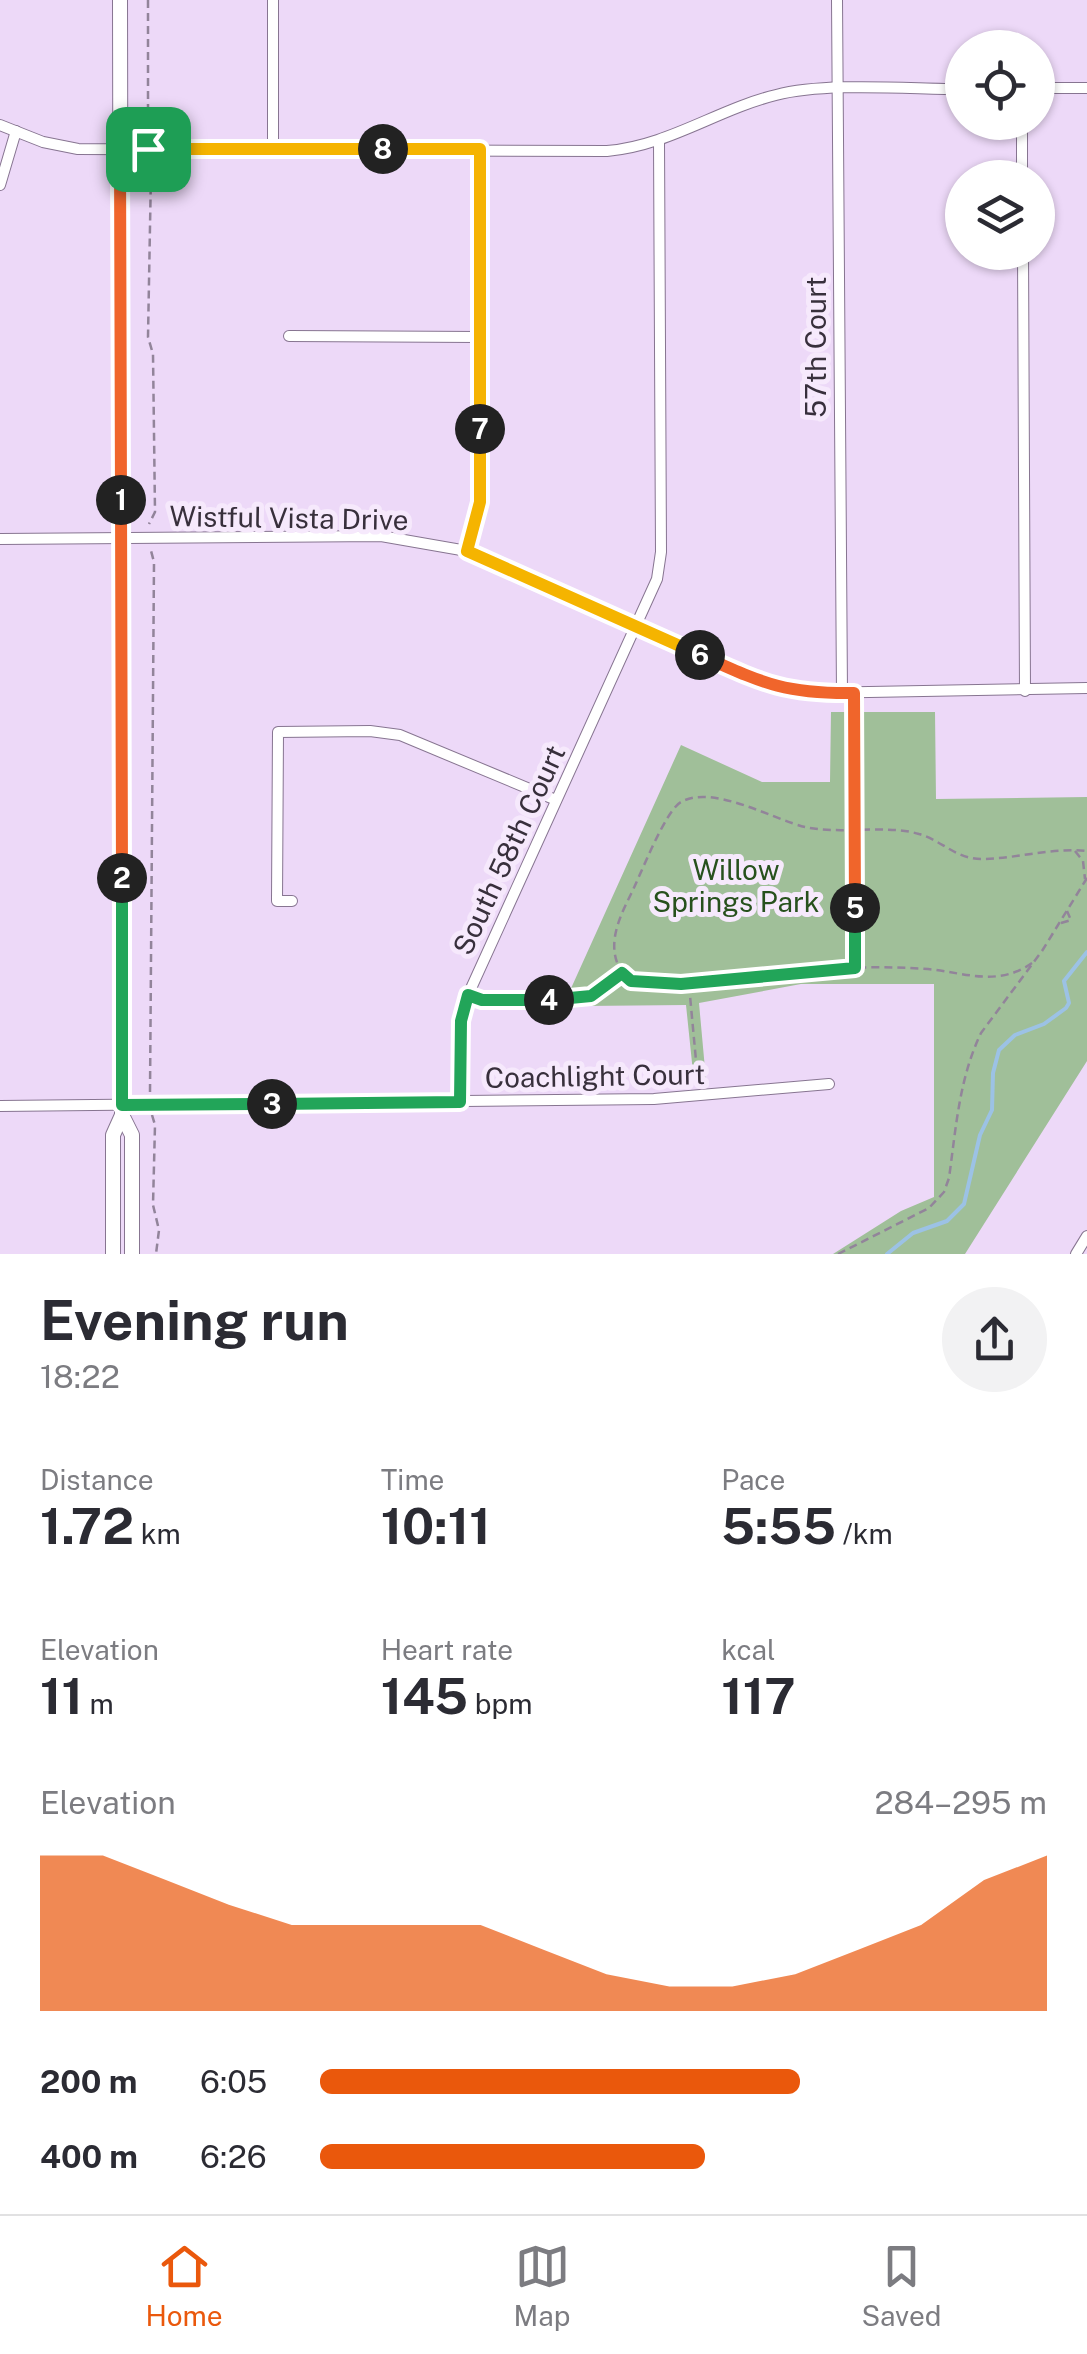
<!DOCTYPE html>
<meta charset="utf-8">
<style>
:root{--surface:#fff;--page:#f2f2f3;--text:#2b2b33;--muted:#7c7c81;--line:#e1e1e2;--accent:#ea580c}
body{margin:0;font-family:"Public Sans",sans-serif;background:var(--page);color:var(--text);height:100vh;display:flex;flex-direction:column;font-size:38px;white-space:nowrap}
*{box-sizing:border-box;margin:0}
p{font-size:32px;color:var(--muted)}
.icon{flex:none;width:55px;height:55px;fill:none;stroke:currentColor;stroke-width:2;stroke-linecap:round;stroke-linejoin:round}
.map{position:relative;height:1254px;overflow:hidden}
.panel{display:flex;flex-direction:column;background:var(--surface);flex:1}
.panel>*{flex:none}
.tools{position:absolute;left:945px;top:30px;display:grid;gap:20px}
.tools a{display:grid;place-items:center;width:110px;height:110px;border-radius:50%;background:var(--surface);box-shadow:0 2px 8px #0004;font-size:50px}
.pin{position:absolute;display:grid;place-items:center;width:85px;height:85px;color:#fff;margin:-42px;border-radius:20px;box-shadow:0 5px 15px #0006}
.km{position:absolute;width:50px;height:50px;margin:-25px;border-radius:50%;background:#222;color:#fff;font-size:28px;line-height:50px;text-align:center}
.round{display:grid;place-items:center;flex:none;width:105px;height:105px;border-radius:52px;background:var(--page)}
.summary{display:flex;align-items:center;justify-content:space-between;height:170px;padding:0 40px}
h1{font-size:55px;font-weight:700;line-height:75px}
.stats{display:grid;grid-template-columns:repeat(3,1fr);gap:15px;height:170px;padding:10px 40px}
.stats div{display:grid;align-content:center}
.stats b{font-size:50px;font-weight:700}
.stats small{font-size:28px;font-weight:400}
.stats p{font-size:28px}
.chart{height:280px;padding:20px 40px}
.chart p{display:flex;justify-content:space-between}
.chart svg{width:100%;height:180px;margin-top:10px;fill:var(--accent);opacity:.7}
ul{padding:0 40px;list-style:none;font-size:32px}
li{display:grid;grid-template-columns:160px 120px 1fr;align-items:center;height:75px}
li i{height:25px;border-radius:12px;background:var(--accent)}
.tabs{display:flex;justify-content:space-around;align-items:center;height:140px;border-top:2px solid var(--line);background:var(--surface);font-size:28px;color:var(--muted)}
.tabs a{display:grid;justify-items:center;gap:5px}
.tabs .active{color:var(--accent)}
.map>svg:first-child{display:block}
</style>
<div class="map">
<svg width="1087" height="1254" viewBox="0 0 1087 1254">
<rect width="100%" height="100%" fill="#edd9f8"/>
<path fill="#a0bf99" d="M831,712H935L936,799L1087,797V1061L965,1254H833L901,1211L934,1197V984H801L699,1003L706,1080L694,1082L686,1005L484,1007L488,996L568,995L681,745L762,782H830Z"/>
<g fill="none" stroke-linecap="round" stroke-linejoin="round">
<path stroke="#9cc2e5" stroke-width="4" d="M887,1254L913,1233L947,1221L964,1204L980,1135L992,1110L993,1073L999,1050L1015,1035L1044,1024L1066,1008L1069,1003L1064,981L1087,952"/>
<defs>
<g id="street">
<path d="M837,0L842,693"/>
<path d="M1038,88H1087"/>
<path d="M1022,122V178"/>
<path d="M0,125L43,142L78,149L607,151C668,146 718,109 776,95C826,82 909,89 962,89"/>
<path d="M273,149V0"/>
<path d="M0,185L16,131"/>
<path d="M1023,252L1025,691"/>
<path d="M289,336L478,337"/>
<path d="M0,539L381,536L467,551L495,562L779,689L815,693L1087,688"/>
<path d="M467,551L480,488L481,149"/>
<path d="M292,901H277L278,732L370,731L400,735L556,800"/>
<path d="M461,1102V1021L468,995L657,579L661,552L659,141"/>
<path d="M0,1106L654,1099L829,1084"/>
<path d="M1076,1254L1087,1236"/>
</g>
<g id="secondary">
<path d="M122,1115L132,1135V1254"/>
<path d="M113,1254V1135L122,1115V1088L120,0"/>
</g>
</defs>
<use href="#street" stroke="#877591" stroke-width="12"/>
<use href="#secondary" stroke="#877591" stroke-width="16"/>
<g stroke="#92849a" stroke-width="2.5" stroke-dasharray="8 5" stroke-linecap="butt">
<path d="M148,0V138"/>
<path d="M148,161L151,172L148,337L153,354L155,512L149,524"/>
<path d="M855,704V966"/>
<path d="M1075,851L1083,861L1085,879"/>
<path d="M1061,923L1071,920L1067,911"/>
<path d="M1032,963C998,987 966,973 928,969C899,967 870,967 842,968C794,970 662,996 626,978C604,951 617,922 631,894C641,874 665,811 681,802C713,784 772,819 805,827C841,835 886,824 919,834C941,840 956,859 981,859C1016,859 1052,847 1087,851"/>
<path d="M689,985L698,1082"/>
<path d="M477,998L580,999L601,990L621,974"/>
<path d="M150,1092L154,562L150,547"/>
<path d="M152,1115L155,1125L153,1205L159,1230L156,1254"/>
<path d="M838,1254L929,1208L944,1192L949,1178C956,1128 959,1079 981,1033L1042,951L1087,878"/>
</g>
<use href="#street" stroke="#fff" stroke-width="10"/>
<use href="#secondary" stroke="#fff" stroke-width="14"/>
</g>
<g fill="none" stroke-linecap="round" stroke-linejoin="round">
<defs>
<path id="split-1" d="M121,500L120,149H148"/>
<path id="split-2" d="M121,500L122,878"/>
<path id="split-3" d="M122,878V1105L272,1104"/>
<path id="split-4" d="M272,1104L460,1102L461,1021L468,995L482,1000H549"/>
<path id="split-5" d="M549,1000L591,996L622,973L631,981L681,984L855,968V908"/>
<path id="split-6" d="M700,655C763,683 784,694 854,693L855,908"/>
<path id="split-7" d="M480,429V502L467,551L700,655"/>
<path id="split-8" d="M383,149H480V429"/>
<path id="split-9" d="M148,149H383"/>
</defs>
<use href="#split-1" stroke="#fff" stroke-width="20"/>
<use href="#split-2" stroke="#fff" stroke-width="20"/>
<use href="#split-3" stroke="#fff" stroke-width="20"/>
<use href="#split-4" stroke="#fff" stroke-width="20"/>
<use href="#split-5" stroke="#fff" stroke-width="20"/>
<use href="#split-6" stroke="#fff" stroke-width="20"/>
<use href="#split-7" stroke="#fff" stroke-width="20"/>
<use href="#split-8" stroke="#fff" stroke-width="20"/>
<use href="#split-9" stroke="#fff" stroke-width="20"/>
<use href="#split-1" stroke="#f0652b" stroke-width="12"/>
<use href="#split-2" stroke="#f0652b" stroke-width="12"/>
<use href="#split-3" stroke="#22a559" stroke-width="12"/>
<use href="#split-4" stroke="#22a559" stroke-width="12"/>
<use href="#split-5" stroke="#22a559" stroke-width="12"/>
<use href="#split-6" stroke="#f0652b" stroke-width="12"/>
<use href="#split-7" stroke="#f5b400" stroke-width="12"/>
<use href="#split-8" stroke="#f5b400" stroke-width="12"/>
<use href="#split-9" stroke="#f5b400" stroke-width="12"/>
</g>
<g text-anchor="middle" stroke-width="10" stroke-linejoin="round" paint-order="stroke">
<g font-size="28" fill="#38303c" stroke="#f6e9fc">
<text transform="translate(816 347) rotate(-90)" y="10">57th Court</text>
<text transform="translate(289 518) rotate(1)" y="10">Wistful Vista Drive</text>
<text transform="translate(509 850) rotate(-65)" y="10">South 58th Court</text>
<text transform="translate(595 1076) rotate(-1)" y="10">Coachlight Court</text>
</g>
<g font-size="28" fill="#27511d" stroke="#f6e9fc">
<text x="736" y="880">Willow<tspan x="736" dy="32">Springs Park</tspan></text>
</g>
</g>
</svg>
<div class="tools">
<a><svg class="icon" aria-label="locate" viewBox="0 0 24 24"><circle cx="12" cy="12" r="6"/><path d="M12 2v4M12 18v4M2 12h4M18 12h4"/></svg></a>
<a><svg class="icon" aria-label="layers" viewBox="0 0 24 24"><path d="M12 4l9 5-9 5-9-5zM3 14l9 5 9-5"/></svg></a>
</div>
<div class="pin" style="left:148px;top:149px;background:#1e9e55"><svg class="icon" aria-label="arrive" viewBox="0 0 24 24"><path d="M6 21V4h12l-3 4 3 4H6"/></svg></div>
<b class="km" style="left:121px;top:500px">1</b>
<b class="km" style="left:122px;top:878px">2</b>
<b class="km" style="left:272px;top:1104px">3</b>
<b class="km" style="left:549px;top:1000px">4</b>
<b class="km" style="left:855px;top:908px">5</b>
<b class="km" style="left:700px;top:655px">6</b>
<b class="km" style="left:480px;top:429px">7</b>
<b class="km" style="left:383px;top:149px">8</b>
</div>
<section class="panel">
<div class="summary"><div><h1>Evening run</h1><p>18:22</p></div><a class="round"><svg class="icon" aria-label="share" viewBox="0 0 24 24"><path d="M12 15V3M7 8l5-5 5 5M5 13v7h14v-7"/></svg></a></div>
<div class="stats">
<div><p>Distance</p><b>1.72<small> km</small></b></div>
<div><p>Time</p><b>10:11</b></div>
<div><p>Pace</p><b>5:55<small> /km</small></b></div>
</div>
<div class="stats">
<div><p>Elevation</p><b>11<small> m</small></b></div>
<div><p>Heart rate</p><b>145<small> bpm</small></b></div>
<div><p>kcal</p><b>117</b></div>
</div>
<div class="chart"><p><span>Elevation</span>284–295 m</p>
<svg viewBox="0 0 160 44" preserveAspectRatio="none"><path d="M0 44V6L10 6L20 12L30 18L40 23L50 23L60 23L70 23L80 29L90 35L100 38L110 38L120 35L130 29L140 23L150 12L160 6V44z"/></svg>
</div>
<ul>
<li><b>200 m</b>6:05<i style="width:66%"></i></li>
<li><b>400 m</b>6:26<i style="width:53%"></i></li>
</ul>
</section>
<nav class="tabs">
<a class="active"><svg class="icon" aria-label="home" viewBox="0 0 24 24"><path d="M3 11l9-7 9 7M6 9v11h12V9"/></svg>Home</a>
<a><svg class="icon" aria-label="map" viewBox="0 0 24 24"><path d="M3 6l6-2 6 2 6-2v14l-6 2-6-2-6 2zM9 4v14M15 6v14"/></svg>Map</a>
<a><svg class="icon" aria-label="saved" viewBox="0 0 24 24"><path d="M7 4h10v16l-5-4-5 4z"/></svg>Saved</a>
</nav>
